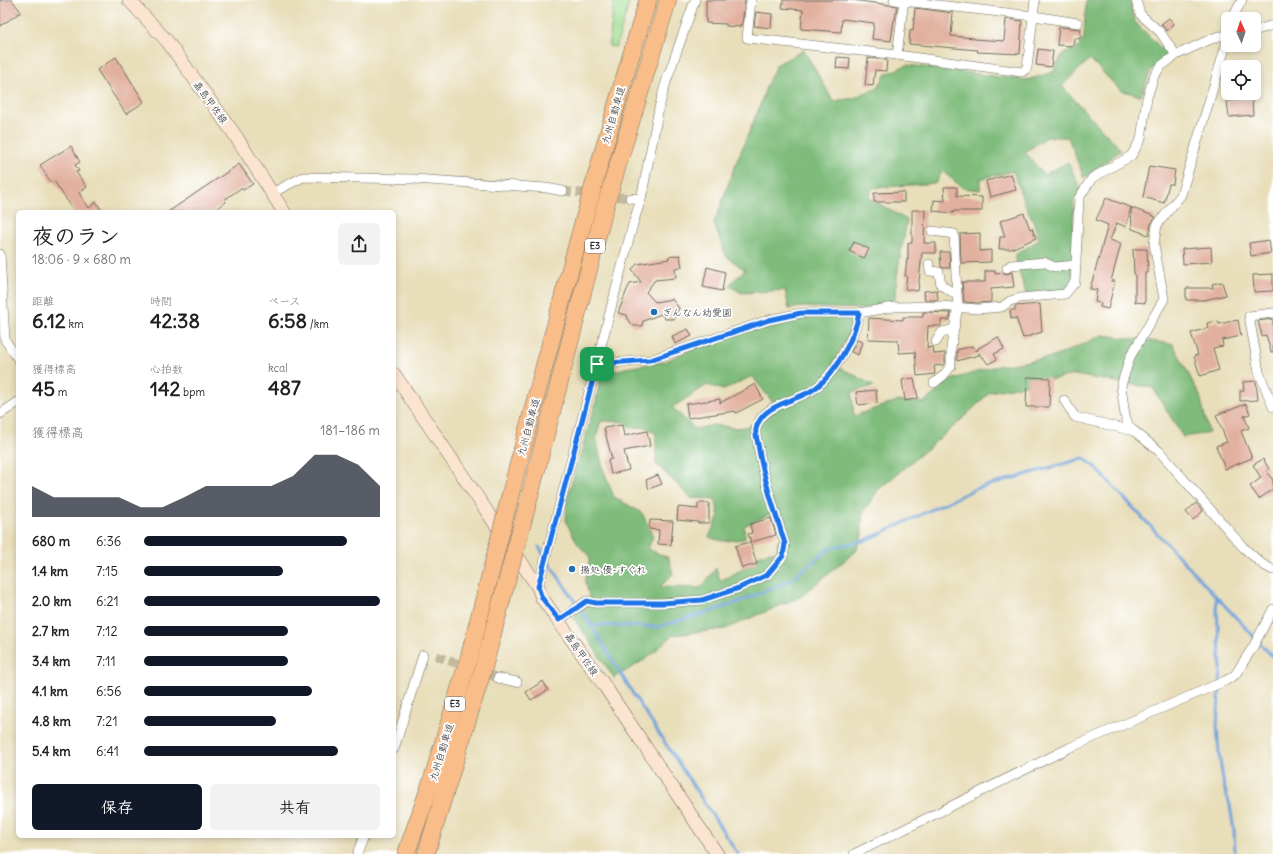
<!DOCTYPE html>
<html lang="ja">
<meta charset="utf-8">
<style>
:root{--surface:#fff;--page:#f2f2f2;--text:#202124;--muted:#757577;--accent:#111827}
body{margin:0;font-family:Delius,"Klee One",sans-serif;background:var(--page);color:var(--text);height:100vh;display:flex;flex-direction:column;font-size:15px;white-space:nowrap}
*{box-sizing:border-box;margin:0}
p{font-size:13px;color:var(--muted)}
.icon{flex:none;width:22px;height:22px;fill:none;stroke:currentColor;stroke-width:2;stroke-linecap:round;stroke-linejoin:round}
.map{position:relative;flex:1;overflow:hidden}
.sheet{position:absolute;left:16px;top:210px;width:380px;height:628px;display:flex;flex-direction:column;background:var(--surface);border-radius:6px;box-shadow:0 2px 6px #0003}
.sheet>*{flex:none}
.needle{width:26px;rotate:357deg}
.controls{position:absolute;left:1221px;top:12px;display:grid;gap:8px}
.controls a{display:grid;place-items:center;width:40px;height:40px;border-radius:6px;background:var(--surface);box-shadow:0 2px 6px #0003;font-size:20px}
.pin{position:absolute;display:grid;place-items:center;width:34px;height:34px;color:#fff;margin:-17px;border-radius:8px;box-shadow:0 2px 6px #0006}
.round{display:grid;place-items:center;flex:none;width:42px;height:42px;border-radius:6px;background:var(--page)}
.headline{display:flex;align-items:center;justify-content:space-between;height:68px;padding:0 16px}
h1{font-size:22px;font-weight:700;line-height:30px}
.figures{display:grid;grid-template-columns:repeat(3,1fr);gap:6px;height:68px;padding:4px 16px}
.figures div{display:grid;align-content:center}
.figures b{font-size:20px;font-weight:700}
.figures small{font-size:11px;font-weight:400}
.figures p{font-size:11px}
.chart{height:112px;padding:8px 16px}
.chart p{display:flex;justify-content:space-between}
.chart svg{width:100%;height:72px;margin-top:4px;fill:var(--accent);opacity:.7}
.action{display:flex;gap:8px;margin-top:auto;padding:8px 16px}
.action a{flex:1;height:46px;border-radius:6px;background:var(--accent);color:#fff;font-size:16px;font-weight:700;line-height:46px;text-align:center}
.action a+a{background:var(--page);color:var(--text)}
ul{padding:0 16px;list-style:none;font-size:13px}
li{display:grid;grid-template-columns:64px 48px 1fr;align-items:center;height:30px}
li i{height:10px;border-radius:5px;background:var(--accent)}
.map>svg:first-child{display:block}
</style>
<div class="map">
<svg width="1273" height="854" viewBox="0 0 1273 854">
<rect width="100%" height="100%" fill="#fff"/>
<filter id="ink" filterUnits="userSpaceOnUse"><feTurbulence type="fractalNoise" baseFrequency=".025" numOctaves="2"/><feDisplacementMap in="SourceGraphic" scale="8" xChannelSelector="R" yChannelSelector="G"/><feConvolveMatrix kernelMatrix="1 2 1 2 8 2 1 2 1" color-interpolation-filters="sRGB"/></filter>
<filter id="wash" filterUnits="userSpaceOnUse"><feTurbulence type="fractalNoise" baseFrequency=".012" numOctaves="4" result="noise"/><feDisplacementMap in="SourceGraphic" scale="16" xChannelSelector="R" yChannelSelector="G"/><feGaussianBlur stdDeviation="0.9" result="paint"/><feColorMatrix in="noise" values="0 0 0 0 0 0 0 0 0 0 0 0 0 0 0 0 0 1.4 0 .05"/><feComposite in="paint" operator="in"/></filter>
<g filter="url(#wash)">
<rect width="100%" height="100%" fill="#e8deba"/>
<path fill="#9fdd91" stroke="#65845e" d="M614,0H630L616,47L609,46Z"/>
<g fill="#7fbc7b" stroke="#557453" fill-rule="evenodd">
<path d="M1086,0H1130L1135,22L1170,57L1151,70L1141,96L1120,90L1090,59L1062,86L1121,150L1084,178L1068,137H1047L1025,152L1044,175L1068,162L1080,188L1074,199L1072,279L1066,291L1026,294L1018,268L1015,255L1039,240L1033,220L1025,205L1013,171L980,179V190L963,188L942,171L936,183L872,188L869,198L907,220L898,269L894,305L863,309L802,307L789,309L785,290L741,293L729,285L745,270L726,256L714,224L734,168L759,108L766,87L776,65L804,50L833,101L854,98L878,87L886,74L907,65L1027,80L1053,72L1063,54L1078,48L1084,38Z"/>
<path d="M828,316L850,317L856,320L832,365L849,372L874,386L852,392L854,416L897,401L923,403L939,390L948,381L992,367L1054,357L1103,335L1173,344L1200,396L1209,433L1183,437L1153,388L1074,375L990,392L959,422L878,490L862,514V535L856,551L800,597L725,629L673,635L649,657L614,678L573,617L590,599L585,580L590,557L578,544L566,522L567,499L596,402L601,375L625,368L664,362L688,351L744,332L792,320ZM752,376L775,405L753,425L737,428L713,425L695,429L672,407L681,402L707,385L724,390ZM601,421L624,422L630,428L646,427L656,434V464L691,498L715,499L719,516L709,537L722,541L745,539L744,526L770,514L789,537L778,540L777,551L761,554L739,571L720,581L716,568L701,588L660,587L673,574L669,558L648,549L653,536L642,513L614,497L603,469L596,437Z"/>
</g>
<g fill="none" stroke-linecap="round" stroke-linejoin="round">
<g stroke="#70a3db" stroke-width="3">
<path d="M539,547L544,555"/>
<path d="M547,560L591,625L658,627L731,605L789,581L830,548L863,541L880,534L975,489L1084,458L1095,467L1273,657"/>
<path d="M1216,597L1221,669L1217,727L1219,754L1224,787L1230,805L1234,831L1235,854"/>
<path d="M591,625L635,697L738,854"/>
</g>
</g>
<g id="blocks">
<g fill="#e2b09f">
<path d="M0,0H12L21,12L0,26Z"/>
<path d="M706,0H745L742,25L740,24V27L726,26V24L706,23Z"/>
<path d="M783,0H852L897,6L895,20H894L891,41L872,39L874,23L842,19L841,32L801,29L803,10L782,8Z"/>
<path d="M915,8L953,13L951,36L974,38V39L1004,41L1006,19L1022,21L1020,54L977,52L978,50L909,44L910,30L913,31Z"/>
<path d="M756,12L772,14L771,28L754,26Z"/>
<path d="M1169,18L1174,24L1167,31L1161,24Z"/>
<path d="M1059,27L1081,29L1080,39L1074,38L1073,46L1057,45Z"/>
<path d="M1038,49L1053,51L1051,67L1036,65Z"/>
<path d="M116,57L144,102L126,114L97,70Z"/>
<path d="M837,57L850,58L849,69L836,68Z"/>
<path d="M868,58L887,60L886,71L875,70L873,86L865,85Z"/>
<path d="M1252,99L1253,115L1229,117L1227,101Z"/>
<path d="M71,146L80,162L75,165L79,171L76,172L87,187L79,193L89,208L96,202L103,212H75L54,181L51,183L40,165Z"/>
<path d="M239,164L253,184L243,190L241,188L224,200L226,202L211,212H168Z"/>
<path d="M1149,166L1175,170L1173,184H1169L1164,203L1143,197Z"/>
<path d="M1011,174L1016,190L990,197L986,181Z"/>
<path d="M944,187H957V196L982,197V211H954L953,213L933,211L934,200L945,201Z"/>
<path d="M904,192V202H874V193Z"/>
<path d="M1106,198L1156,217L1151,224L1149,235L1132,229L1131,207L1126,227L1117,223L1110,240L1121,244L1111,281H1115L1108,309L1100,307L1101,303L1095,302L1097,290L1090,289L1108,225L1096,220Z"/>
<path d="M912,210H925L924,243H936V253H922L918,291L905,289L907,276H905L907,259L908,260V243H912Z"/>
<path d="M1024,213L1030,229L1032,228L1036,238L1011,249H999L1000,237H1005L1000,221Z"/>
<path d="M980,233V251L991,250V262L961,263L960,234Z"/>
<path d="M1269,240L1271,253L1251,256L1249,243Z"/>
<path d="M854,242L869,249L864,258L849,251Z"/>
<path d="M1211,247L1212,262L1183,264L1182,249Z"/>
<path d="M1133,249H1147L1148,273H1145V303L1135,302V274H1134Z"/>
<path d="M940,252H949L950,268H944L941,267Z"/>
<path d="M680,255L682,267L675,268L676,278L655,280L646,292L655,302L672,299L679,308L674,319H665L661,314L643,321L642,326H634L628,320L627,315L618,313L627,290L630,284L641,282L632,270L637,264L669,259L668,257Z"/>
<path d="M707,267L725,272L722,291L703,287Z"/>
<path d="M985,271H995V274L1004,273L1007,274L1012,272L1014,287L991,289V302L978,303L964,302L962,282H985Z"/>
<path d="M1273,274V291L1254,292L1253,275Z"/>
<path d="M1222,282L1226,295L1204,300H1186V288H1213L1212,284Z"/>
<path d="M937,290L938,300H925L924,291Z"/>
<path d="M1040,304L1042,332L1023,338L1016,318L1011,319L1010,310H1015V306Z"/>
<path d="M923,312L951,313L949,320H941V326H928L927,348L933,347L934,354L945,353V364L944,365L934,366L935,374L917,376L915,352L899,353L898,340L868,339L869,318L903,320V317H923Z"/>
<path d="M1273,319V352H1271L1266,335L1262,336L1258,321Z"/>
<path d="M1238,320L1241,336L1222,340L1223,346L1213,348L1219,370L1200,376L1194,356L1198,355L1191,333L1208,328L1207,323L1218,321L1219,324Z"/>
<path d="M688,329L692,336L675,344L672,336Z"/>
<path d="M998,337L1004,349L994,354L997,359L988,364L983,357L982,358L979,353V355L957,361V350L973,346L975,351L978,350L977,349Z"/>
<path d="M857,340L862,342L858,355L851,352Z"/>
<path d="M1027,377L1050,378L1049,407H1026Z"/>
<path d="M914,378L918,398L905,401L902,380Z"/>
<path d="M1256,381L1258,400L1240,401V391H1244L1243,382Z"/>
<path d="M755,384L763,399L736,413L735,411L688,418L686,404L720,399V403Z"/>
<path d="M876,390L877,403L858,405L856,392Z"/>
<path d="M1246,404L1250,414L1244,416L1249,428L1241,431L1252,458L1225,469L1216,446L1227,442L1216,415Z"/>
<path d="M622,425L624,436L647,431L650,446L624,451L629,470L611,474L608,460L612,459L604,428Z"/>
<path d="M1263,459L1269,469L1266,471L1273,480V489L1259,499L1250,486L1261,478L1253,465Z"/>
<path d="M658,475L662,484L649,489L646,480Z"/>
<path d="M698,503H709V523H698V522L677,520L678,507L698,509Z"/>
<path d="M1196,503L1203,511L1193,520L1186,512Z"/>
<path d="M771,518L776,535L751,542L748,534L752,533L750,524Z"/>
<path d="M650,520L673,521L671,545L658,544L659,530L649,529Z"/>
<path d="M750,542L757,564L742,568L735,546Z"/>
<path d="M543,681L548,690L531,700L526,692Z"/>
</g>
</g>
</g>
<g filter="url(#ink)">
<use href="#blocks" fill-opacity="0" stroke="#6d6a5d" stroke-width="1"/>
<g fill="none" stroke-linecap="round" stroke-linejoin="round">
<g stroke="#c2ba9d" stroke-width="9" stroke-dasharray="9 4.5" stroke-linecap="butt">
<path d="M563,191L630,198"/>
<path d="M436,656L498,678"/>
</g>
<defs>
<g id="minor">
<path d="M751,0L747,38L897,55L1022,72L1027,68L1035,0"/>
<path d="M894,0L1034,16L1078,23"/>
<path d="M1136,0L1140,14L1160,32L1176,55"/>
<path d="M1232,19L1242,0"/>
<path d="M1254,31L1273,25"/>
<path d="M897,55L904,0"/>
<path d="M272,193L303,177L414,179L546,188L563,191"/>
<path d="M630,198L641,199"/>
<path d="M932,231L954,234L957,295"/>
<path d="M0,254L5,340L18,359"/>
<path d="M929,264L930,271L939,272L941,285L957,295L958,307L954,329L942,332L936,342"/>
<path d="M1007,268L1011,265L1044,262L1054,267L1076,265"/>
<path d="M1273,313L1249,316L1259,372L1273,407"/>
<path d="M597,364L650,360L769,320L801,313H859L894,307L941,306L978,309L1002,307L1010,301L1020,298L1065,294L1075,282L1079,198L1092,178L1131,156L1141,139L1147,98L1154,76L1161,66L1176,55L1209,40L1219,36H1228"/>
<path d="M934,383L943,376L951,366V347L954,329"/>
<path d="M1064,400L1075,417L1134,431L1159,451L1243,547L1262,564L1273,570"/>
<path d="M0,414L18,402"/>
<path d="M1134,431L1129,427L1125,415L1121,386L1130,357L1164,299L1154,244L1157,225L1181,195L1226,45L1228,29"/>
<path d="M538,587L633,224L641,199L659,108L666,82L695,0"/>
<path d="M559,620L587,601L596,603H663L702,600L739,588L767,575L783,556L785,544C775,511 763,478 758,444C757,440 755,433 756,429C761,405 793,402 811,391C833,378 855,338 859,313"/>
<path d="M498,678L517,682"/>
<path d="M394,749L423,655"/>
<path d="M357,854L364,836"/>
<path d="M854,854L1069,748L1225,681L1235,675L1253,647L1273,609"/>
</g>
<g id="secondary">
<path d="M129,0L167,41L235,135L284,212"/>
<path d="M394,374L538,587L542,598L606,688L717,854"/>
</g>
<g id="motorway">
<path d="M512,488C555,325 598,161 648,0"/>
<path d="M530,495L605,207L668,0"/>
<path d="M406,854L432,780L469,657L496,552"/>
<path d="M426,854L483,670L510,569"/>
</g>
</defs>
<use href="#minor" stroke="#6d6a5d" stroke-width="10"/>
<use href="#secondary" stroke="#6d6a5d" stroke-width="14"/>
<use href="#motorway" stroke="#6d6a5d" stroke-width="18"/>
<use href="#minor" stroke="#fff" stroke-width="9"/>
<use href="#secondary" stroke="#fce5d0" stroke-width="13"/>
<use href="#motorway" stroke="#f8bd89" stroke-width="17"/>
<defs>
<g id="motorway-bridge">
<path d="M496,552L512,488"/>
<path d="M510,569L530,495"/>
</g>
</defs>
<use href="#motorway-bridge" stroke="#6d6a5d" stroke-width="18" stroke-linecap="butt"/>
<use href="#motorway-bridge" stroke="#f8bd89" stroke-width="17"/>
</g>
</g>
<g fill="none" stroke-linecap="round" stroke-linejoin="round" filter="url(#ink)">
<defs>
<path id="route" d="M801,313H859C855,338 833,378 811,391C793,402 761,405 756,429C755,433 757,440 758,444C763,478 775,511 785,544L783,556L767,575L739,588L702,600L663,603H596L587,601L559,620L542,598L538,587L597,364L650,360L769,320Z"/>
</defs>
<use href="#route" stroke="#fff" stroke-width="8"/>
<use href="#route" stroke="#1a73e8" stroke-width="5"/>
</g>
<g fill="#1f6fb2" stroke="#fff" stroke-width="1.5">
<circle cx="654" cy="312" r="4"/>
<circle cx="572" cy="569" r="4"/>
</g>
<g text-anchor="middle" stroke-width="3.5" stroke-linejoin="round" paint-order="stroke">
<g fill="#fff" stroke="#6b6b6b" stroke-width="1">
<rect x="585" y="239" width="20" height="14" rx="3"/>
<rect x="445" y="697" width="20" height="14" rx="3"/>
</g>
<g font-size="9" font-weight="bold" fill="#2b2b2b">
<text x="595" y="249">E3</text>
<text x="455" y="707">E3</text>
</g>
<g font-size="10" fill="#2b2b2b" stroke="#fff">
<text transform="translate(211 102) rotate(54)" y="4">嘉島甲佐線</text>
<text transform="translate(613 115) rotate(-74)" y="4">九州自動車道</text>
<text transform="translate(528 427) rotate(-75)" y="4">九州自動車道</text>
<text transform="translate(582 654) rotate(55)" y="4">嘉島甲佐線</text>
<text transform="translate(441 752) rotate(-73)" y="4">九州自動車道</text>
</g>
<g font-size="10" fill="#2b2b2b" stroke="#fff" text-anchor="start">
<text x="662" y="316">ぎんなん幼愛園</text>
<text x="580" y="573">揚処 優-すぐれ</text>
</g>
</g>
</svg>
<div class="controls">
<a><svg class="needle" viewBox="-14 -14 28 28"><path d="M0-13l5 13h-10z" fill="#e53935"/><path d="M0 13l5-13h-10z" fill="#757577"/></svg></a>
<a><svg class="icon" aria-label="locate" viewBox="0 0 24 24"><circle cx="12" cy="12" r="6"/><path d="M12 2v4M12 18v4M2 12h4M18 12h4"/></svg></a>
</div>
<div class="pin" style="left:597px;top:364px;background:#1e9e55"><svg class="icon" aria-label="arrive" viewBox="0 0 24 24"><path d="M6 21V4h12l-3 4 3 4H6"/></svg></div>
<section class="sheet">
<div class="headline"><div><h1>夜のラン</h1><p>18:06 · 9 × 680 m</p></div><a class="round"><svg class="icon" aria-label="share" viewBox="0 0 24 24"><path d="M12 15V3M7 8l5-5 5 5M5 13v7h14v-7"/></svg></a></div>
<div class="figures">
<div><p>距離</p><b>6.12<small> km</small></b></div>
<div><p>時間</p><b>42:38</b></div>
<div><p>ペース</p><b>6:58<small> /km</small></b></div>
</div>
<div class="figures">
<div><p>獲得標高</p><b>45<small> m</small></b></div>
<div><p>心拍数</p><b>142<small> bpm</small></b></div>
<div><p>kcal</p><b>487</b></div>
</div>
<div class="chart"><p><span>獲得標高</span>181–186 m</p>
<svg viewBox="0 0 160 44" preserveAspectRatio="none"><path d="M0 44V25L10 32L20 32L30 32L40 32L50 38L60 38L70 32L80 25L90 25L100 25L110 25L120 19L130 6L140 6L150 12L160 25V44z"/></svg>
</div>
<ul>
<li><b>680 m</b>6:36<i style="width:86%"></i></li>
<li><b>1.4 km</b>7:15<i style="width:59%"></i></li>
<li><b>2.0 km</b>6:21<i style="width:100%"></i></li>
<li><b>2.7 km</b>7:12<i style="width:61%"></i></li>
<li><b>3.4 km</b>7:11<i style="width:61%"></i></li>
<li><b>4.1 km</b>6:56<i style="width:71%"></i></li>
<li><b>4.8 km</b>7:21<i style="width:56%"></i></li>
<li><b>5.4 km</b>6:41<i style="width:82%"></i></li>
</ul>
<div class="action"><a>保存</a><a>共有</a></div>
</section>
</div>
